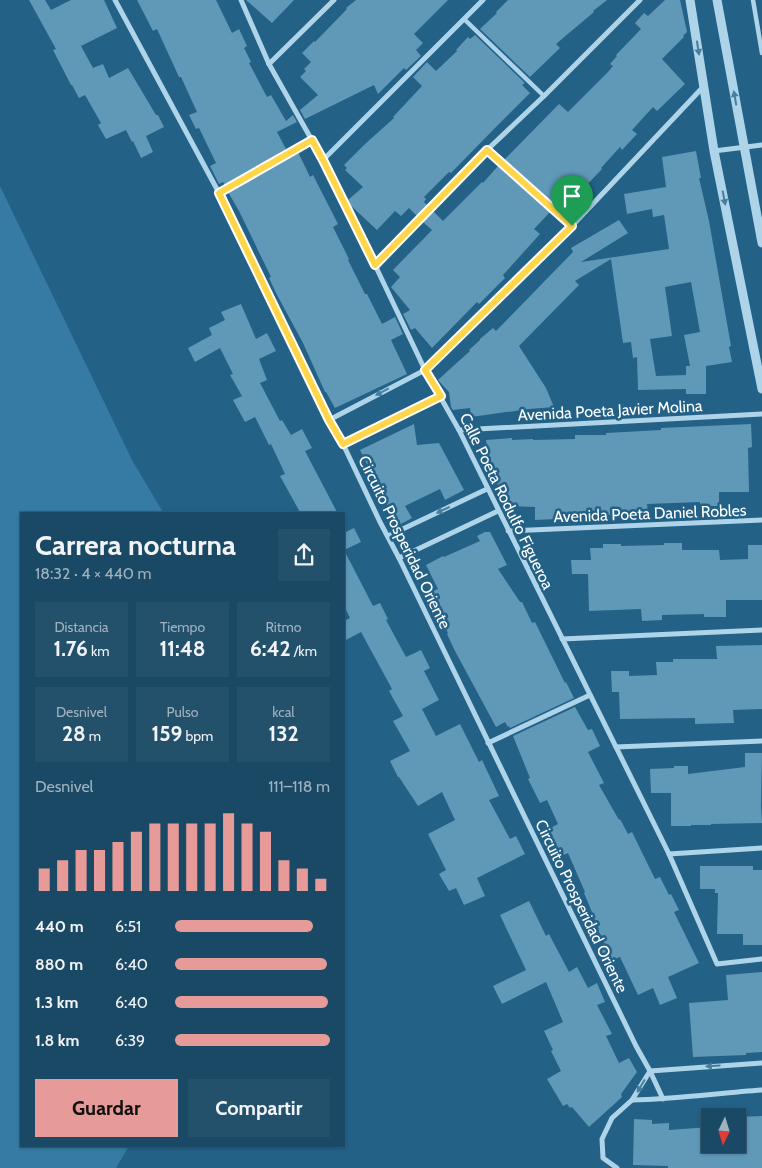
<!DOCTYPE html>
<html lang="es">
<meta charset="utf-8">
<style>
:root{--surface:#1a4965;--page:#23506b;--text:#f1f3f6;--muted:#9fb2bf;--line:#386179;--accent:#e69b98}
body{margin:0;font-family:Cabin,sans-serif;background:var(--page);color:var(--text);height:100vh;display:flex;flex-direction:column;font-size:19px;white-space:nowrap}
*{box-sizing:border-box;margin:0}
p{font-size:16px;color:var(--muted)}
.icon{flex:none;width:28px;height:28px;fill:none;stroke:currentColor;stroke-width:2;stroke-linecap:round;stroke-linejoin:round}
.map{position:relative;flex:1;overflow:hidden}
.details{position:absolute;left:20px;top:512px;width:325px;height:635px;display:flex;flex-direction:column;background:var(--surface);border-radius:0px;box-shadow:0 1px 4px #0004,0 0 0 1px var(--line)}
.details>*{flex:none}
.needle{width:32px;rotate:184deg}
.buttons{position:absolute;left:701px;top:1108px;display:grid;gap:10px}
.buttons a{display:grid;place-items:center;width:45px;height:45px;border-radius:0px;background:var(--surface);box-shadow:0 1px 4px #0004,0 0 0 1px var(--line);font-size:25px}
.pin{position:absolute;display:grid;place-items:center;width:42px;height:42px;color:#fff;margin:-51px -21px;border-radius:50% 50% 50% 0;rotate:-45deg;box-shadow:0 0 5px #0007}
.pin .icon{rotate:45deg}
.round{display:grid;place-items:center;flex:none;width:52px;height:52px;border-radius:0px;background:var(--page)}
.overview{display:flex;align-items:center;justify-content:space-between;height:85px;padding:0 15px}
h1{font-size:28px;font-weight:800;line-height:38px}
.metrics{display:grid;grid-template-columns:repeat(3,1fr);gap:8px;height:85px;padding:5px 15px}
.metrics div{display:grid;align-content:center;border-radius:0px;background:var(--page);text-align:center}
.metrics b{font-size:21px;font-weight:800}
.metrics small{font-size:14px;font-weight:400}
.metrics p{font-size:14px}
.chart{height:140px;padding:10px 15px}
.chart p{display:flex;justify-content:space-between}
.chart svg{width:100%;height:90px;margin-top:5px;stroke:var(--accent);stroke-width:6}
.cta{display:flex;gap:10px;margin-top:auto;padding:10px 15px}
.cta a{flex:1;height:58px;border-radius:0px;background:var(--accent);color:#111;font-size:20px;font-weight:800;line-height:58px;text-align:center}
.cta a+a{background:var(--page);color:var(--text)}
ul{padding:0 15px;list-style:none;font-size:16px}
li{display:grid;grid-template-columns:80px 60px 1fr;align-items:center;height:38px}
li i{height:12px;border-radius:6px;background:var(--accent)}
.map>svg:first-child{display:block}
</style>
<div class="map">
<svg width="762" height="1168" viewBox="0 0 762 1168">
<rect width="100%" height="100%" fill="#236187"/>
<path fill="#357ba3" d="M0,186L132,460L164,514H21V1146H129L116,1168H0Z"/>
<g fill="#6098b8" fill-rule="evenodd">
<path d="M29,0H45L51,10L71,0H104L117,28L81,46L93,68L103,64L109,78L128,68L156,115H158L164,127L146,136L153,152L141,158L133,141L132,142L126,130L106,139L98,125L101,123L85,95L79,98L72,85H71L53,50L56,49Z"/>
<path d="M137,0H216L232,33L239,29L247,46L244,48L251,62L249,63L267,97L271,95L286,121L293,115L297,122L277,132L286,149L225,185L223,182L219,184L210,166L216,163L199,128L196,129L189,115L197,112L181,77H179L157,29L153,31Z"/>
<path d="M246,0H294L272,23Z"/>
<path d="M356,0H448L414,34L423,43L416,50L421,56L406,70L404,68L378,94L374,85L305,119L300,110L318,95L300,77L306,71L304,69L311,62L302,53L314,41L315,42L347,9L346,8Z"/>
<path d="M508,0H607L593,11L594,12L556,44L560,48L530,77L480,29L497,13L496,12Z"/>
<path d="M665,0H680L687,32L683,36L684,37L662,59L685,84L657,111L653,107L632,130L637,134L622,150L620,147L601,168L602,169L579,193L583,198L569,212L560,202L556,206L504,160L559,104L568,112L608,72L613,66L610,64L617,56L616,55L641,29L635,23L644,13L648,16Z"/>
<path d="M475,35L525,83L522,85L530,93L494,129L451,173L449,172L424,197L426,199L424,202L427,205L417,216L409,208L401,216L395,211L377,230L349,204L348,200L363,187L345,170L347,168L344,165L364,145L394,118L393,117L422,86L413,77L427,62L436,71L457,51L456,50L468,37L470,39Z"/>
<path d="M696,151L701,178H699L709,221L731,346L729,347L732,362L706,366V394H686V389L638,390L637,357L633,358L631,342L623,343L611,259L575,281L579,285L519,346L546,388L554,407L529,409L471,417L470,408L453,410L451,407L449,392L438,380L450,369L470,351L469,350L480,340V339L493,328L496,331L573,252L571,248L619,220L628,233L581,262L669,249L664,215L653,217L652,209L627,214L624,194L666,187L662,157ZM691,282L700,332L684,335L690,366H686V375L656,376L650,339L672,336L665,287Z"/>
<path d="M298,152L310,177L313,175L338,224L333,227L349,259L348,260L365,294H367L382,324L395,317L403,334L391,340L407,374L335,408L326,392H325L303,343L276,293L269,278L271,277L239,211L228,192Z"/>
<path d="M498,166L550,212L534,229L540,234L503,275L505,278L479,304L477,302L432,348L415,328L411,330L403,314L410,310L391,287L400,277L393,270L432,230L423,222L433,211L443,221L482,182L483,183Z"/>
<path d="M241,304L256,339L267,333L276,351L259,359L267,380L260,383L280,421L282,420L291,435L302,429L312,448L305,451L338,514H301L280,476L285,474L271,444L269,445L255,417L245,422L233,400L242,396L230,375L233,374L220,348L195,362L188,348L212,335L209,328L225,320L221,312Z"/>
<path d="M414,424L417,445L439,443L464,490L445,500L440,489L405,506L412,518L397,526L360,450Z"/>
<path d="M751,424L752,447L748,448L749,492H719V506H700V502L647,504L648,512H627V515H574V517L556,518V519L535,520V507L507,506L496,481H494L493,466H489L486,440L512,438V440L533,439V440L575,439V435H606V433L661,430V428Z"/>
<path d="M354,528L361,542L344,550L373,606L380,603L388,619L386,620L406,657L421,650L430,668L424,671L439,700L422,709L436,736L460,724L479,762L482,760L499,796L489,800L510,839L516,836L525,854L477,878L485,896L464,905L456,888L449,891L439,874L446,870L428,834L455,820L442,792L418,806L399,777H398L390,761L410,751L393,721L403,716L389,691L392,689L361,632L344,641V621L350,618L344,606V533Z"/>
<path d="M485,532H490L507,565L498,569L520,602H522L532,623L535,622L565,683L566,682L574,698L510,728L509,726L508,727L505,722L496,727L455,651L447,634L448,633L429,593L438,589L426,565L443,556L444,557L480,541L477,536Z"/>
<path d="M664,543H682V550H719L720,560L748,559V545H762V600H726V617H704V614L662,615V620L642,621L641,609L589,611L588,574H572L571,560H591L590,548H603V544H621V546L664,545Z"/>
<path d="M762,645V709L733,710L734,723L695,724V718L620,719L619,692H612L611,671H629V676L657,675L656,662H673V659H717L716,646Z"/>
<path d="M575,707L588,730L592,729L600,746L588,752L604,783L599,785L619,820L620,819L628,834L632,832L655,879L660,877L669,895L671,894L679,910L674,912L699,963L668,977L677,998L660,1005L653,988L638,995L620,957L606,962L600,947L605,945L598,930L599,929L584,893L585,892L568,853L558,858L545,831L558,824L547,800L540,803L528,779L530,778L513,736Z"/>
<path d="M745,753H762L761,806L762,823L711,824V825H691V826H671V793H651L650,769L674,768V766H688V774L745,767Z"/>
<path d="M700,866H753V870H762V945H743V934H717L718,893H715V889H700Z"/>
<path d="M529,901L546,936L549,934L569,972L577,967L588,988L597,983L605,1002L597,1005L612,1034L606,1036L619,1063L629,1058L637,1072L621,1094L622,1097L589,1127L572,1107L570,1108L567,1104L563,1106L547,1079L561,1071L551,1051L553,1050L544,1031L563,1022L546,982L502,1004L493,986L526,970L500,915Z"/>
<path d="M762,972V1052L746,1053V1055L693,1057L689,1003L728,1000L726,975Z"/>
<path d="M762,1116V1168H668V1166L633,1165L634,1119L652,1120V1124L669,1123V1130L710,1127V1144H738V1117Z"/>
</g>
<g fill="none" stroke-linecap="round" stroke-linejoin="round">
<g stroke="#aed4e9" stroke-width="4.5">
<path d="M753,0L762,53"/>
<path d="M464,19L544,96"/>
<path d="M487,150L572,226"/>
<path d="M219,193L312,139"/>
</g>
<g stroke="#aed4e9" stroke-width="5">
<path d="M115,0L219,193L329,420L343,444L380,522L399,558L636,1046L650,1071L663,1099"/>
<path d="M241,0L269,64L323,160L375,265L425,370L459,430L669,854L717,964L762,959"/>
<path d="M269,64L334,0"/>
<path d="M714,151L762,145"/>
<path d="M323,160L483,0"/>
<path d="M375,265L487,150L544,96L640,0"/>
<path d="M329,420L425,370L572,226L704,86"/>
<path d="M459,430L762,414"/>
<path d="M343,444L441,397"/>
<path d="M508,531L762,520"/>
<path d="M388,536L487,489"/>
<path d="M399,558L498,511"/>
<path d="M562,639L762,630"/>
<path d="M488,743L590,695"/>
<path d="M616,747L762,741"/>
<path d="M669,854L762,848"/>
<path d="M632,1100C675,1099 719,1093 762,1090"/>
<path d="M617,1168L603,1158L602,1139L612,1118L632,1100L650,1071L762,1063"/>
</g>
<g stroke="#aed4e9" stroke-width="9">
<path d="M690,0L714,151L762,389"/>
<path d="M717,0L762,243"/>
</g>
</g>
<defs><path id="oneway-solid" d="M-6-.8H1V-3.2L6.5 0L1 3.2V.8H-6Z" transform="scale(1.25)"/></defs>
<g fill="#467ea0">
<use href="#oneway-solid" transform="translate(698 48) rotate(81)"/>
<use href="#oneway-solid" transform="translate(735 98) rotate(-100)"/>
<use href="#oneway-solid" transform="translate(724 198) rotate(79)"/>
<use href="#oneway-solid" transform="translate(382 392) rotate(152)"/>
<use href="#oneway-solid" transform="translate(443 510) rotate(155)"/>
<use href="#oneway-solid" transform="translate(713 1066) rotate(176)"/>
<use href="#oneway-solid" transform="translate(641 1086) rotate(121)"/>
</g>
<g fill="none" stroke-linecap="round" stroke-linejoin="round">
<defs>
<path id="route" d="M312,140L323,160L375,265L487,150L572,226L425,370L441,396L343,444L329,420L219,193Z"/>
</defs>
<use href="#route" stroke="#fff" stroke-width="10"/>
<use href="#route" stroke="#ffd54a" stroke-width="6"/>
</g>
<g text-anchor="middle" stroke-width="5" stroke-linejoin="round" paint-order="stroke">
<g font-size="16" fill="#fff" stroke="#236187">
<text transform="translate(610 410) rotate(-3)" y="6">Avenida Poeta Javier Molina</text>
<text transform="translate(507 501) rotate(64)" y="6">Calle Poeta Rodulfo Figueroa</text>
<text transform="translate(650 513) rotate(-2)" y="6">Avenida Poeta Daniel Robles</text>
<text transform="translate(405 542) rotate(64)" y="6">Circuito Prosperidad Oriente</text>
<text transform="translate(582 906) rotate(64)" y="6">Circuito Prosperidad Oriente</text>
</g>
</g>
</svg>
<div class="buttons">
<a><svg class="needle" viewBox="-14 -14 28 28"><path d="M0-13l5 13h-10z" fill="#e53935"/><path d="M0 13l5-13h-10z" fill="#9fb2bf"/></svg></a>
</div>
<div class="pin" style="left:572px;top:226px;background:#1e9e55"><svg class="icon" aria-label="arrive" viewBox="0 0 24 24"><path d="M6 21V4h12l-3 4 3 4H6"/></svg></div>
<section class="details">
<div class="overview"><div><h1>Carrera nocturna</h1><p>18:32 · 4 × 440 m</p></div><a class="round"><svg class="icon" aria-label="share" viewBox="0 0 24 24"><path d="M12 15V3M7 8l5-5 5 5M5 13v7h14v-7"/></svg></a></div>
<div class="metrics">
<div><p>Distancia</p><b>1.76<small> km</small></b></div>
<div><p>Tiempo</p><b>11:48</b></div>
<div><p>Ritmo</p><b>6:42<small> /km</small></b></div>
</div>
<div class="metrics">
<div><p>Desnivel</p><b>28<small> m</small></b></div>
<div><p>Pulso</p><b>159<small> bpm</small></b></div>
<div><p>kcal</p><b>132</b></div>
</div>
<div class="chart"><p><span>Desnivel</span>111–118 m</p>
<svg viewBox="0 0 160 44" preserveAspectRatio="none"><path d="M5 44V33M15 44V29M25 44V24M35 44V24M45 44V20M55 44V15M65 44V11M75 44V11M85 44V11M95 44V11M105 44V6M115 44V11M125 44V15M135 44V29M145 44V33M155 44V38"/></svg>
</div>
<ul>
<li><b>440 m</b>6:51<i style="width:89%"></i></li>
<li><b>880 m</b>6:40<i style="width:98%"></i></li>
<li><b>1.3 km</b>6:40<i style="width:99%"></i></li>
<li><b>1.8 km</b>6:39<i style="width:100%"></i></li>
</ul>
<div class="cta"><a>Guardar</a><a>Compartir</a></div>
</section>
</div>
